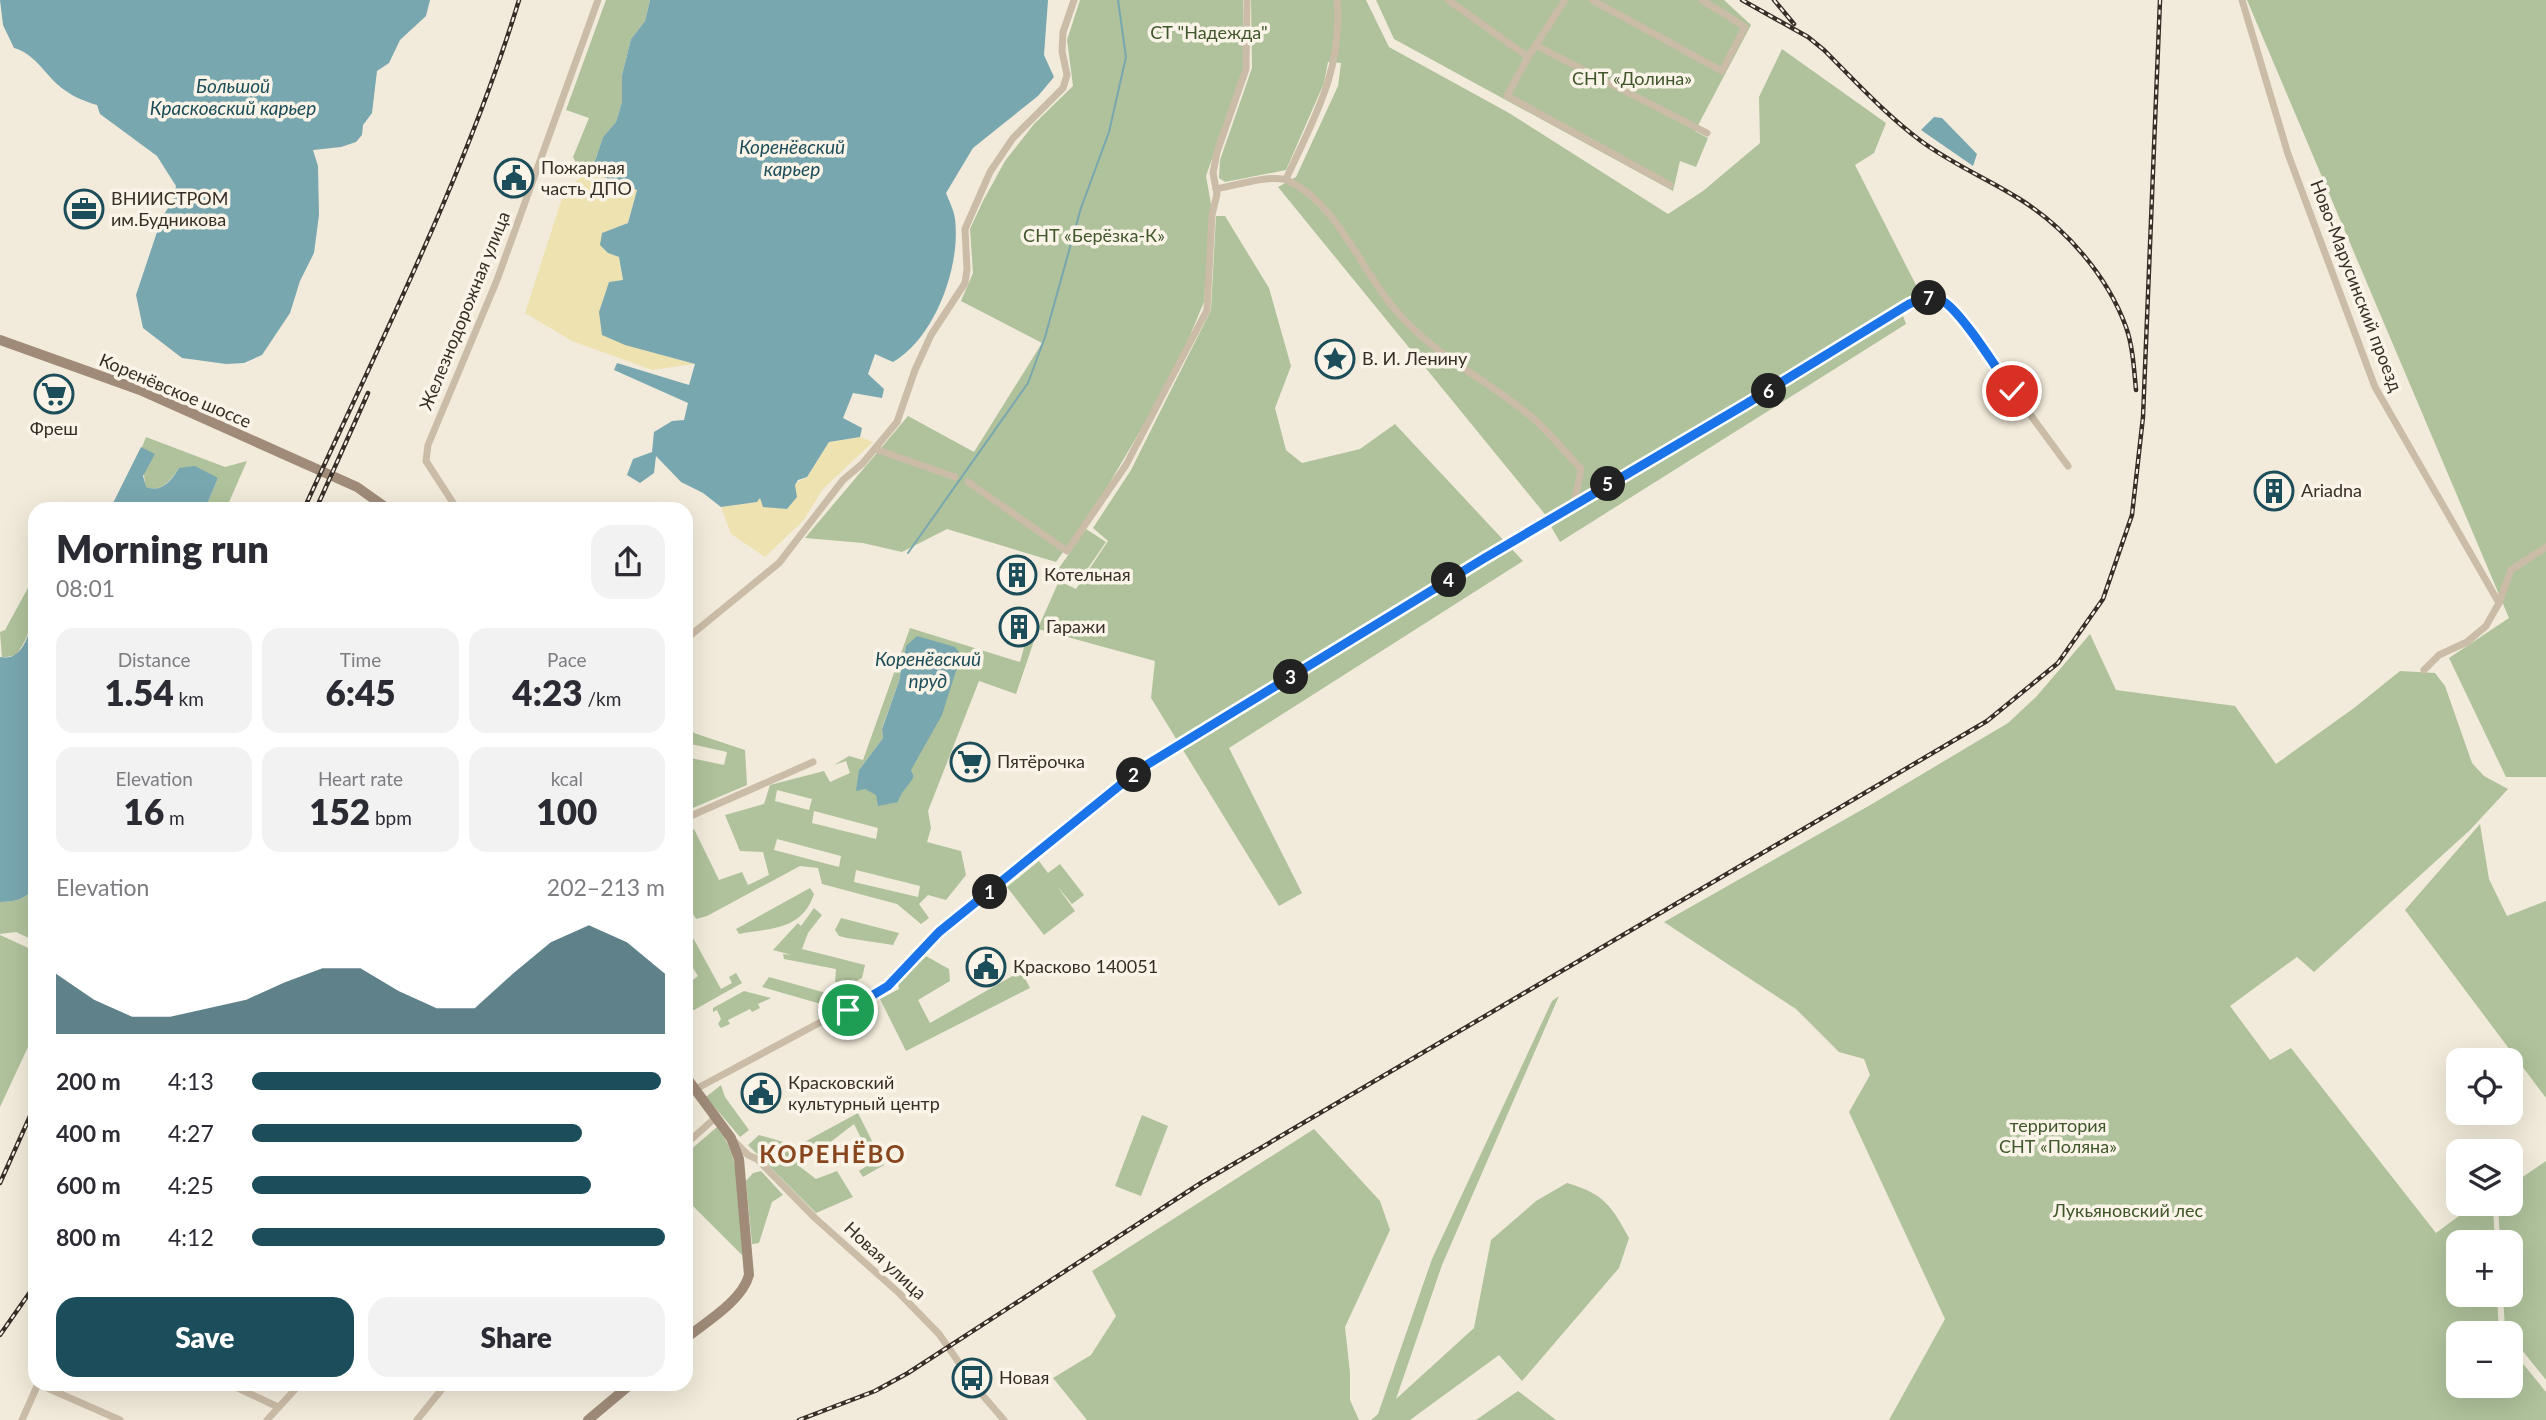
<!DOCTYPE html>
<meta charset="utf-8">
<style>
:root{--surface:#fff;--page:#f2f2f3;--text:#2b2b33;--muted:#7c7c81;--accent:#1c4d5a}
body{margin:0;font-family:Lato,sans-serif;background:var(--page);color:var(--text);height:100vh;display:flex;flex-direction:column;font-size:26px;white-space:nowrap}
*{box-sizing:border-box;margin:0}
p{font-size:23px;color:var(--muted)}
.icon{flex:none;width:38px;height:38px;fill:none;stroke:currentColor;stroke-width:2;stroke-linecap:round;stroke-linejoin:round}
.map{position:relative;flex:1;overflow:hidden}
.drawer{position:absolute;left:28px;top:502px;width:665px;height:889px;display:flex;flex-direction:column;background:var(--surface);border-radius:21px;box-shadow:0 7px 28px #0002}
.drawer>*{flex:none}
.buttons{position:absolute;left:2446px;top:1048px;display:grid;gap:14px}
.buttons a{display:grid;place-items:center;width:77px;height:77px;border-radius:14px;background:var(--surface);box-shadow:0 7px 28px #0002;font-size:35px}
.pin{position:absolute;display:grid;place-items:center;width:60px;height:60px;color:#fff;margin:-30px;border:4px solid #fff;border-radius:50%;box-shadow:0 2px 7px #0007}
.km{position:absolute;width:35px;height:35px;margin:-18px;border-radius:50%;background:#222;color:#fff;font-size:19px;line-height:35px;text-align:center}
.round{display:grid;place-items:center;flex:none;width:74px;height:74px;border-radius:21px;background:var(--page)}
.overview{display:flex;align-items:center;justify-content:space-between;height:119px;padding:0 28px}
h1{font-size:38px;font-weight:800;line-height:52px}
.figures{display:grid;grid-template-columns:repeat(3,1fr);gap:10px;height:119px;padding:7px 28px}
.figures div{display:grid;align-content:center;border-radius:18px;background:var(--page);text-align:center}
.figures b{font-size:35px;font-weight:800}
.figures small{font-size:19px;font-weight:400}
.figures p{font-size:19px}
.chart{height:196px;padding:14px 28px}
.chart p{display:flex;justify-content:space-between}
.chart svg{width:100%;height:126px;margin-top:7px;fill:var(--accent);opacity:.7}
.action{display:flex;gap:14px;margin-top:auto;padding:14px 28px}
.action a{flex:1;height:80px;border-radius:21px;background:var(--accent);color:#fff;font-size:28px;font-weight:800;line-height:80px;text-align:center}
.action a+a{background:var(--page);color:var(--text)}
ul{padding:0 28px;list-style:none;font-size:23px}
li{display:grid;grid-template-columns:112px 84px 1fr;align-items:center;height:52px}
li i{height:18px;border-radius:9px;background:var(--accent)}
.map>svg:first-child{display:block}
</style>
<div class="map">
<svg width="2546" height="1420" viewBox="0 0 2546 1420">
<rect width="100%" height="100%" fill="#f2ebdb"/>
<g fill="#afc29b" fill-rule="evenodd">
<path d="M606,0H650L645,21L631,39L622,75V102L616,122L603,137L592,170L577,165L573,157L589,118L566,110Z"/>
<path d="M1080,0H1243V70L1206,176L1211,204L1204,302L1181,357L1153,409L1099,501L1056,562L947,529L902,552L863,543L805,538L908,416L974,452L1042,343L961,301L973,273L970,229L983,201L1005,161L1034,124L1073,86L1067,40Z"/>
<path d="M1251,0H1366L1389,47L1509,113L1668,214L1703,191L1760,143L1759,97L1782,49L1886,123L1874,153L1855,165L1921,295L1548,518L1278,187L1296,177L1338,86L1341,63L1328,62L1324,83L1286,170L1225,182L1219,178L1220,160L1252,68Z"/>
<path d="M1376,0H1724L1751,25L1695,131L1708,138L1696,167L1680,161L1673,191L1394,39Z"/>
<path d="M2247,0H2546V777H2506L2449,658L2509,618Z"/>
<path d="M1216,216H1225L1269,288L1291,366L1275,408L1286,450L1302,463L1360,449L1395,424L1523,561L1229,748L1302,893L1279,906L1151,698L1155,661L1038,629L1016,694L979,681L928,811L931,828L927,842L961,851L966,875L946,900L928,895L919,904L929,918L921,924L897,904L822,884L818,868L800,866L707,916L696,919L686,902V833L694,829L719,880L742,872L748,885L769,875L763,852L740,851L725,815L764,804L770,785L824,771L830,782L850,773L846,761L834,765L849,756L863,760L910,628L1020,662L1030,626L1038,628L1059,581L1076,589L1108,541L1093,528L1131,470L1211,310ZM906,646L911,770L914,776L901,792L898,802L865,789L859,770L883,738L882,728L899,681ZM777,790L812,799L809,810L775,801ZM814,811L878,828L876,839L812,823ZM777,839L841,856L839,867L774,850ZM856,870L920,886L918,897L854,882Z"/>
<path d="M1903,316L1906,324L1560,542L1549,523Z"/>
<path d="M146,437L225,467L247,461L226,509H205L218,478L179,468C170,481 162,493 145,487L142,447Z"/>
<path d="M1086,529L1106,542L1077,584L1057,571Z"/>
<path d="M35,575C35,606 35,630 16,655L2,658L0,632L5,630Z"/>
<path d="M2090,634L2116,690L2235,706L2276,764L2354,708L2400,671L2435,673L2445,686L2472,763L2484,776L2508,789L2470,830L2314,972L2297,957L2230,1006L2270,1060L2291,1048L2436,1233L2475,1204H2489L2493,1208L2495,1242H2459V1295H2497L2499,1333L2459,1334V1386H2511V1349L2546,1392V1420H1889L1945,1319L1849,1112L1870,1075L1864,1059L1839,1052L1796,1009L1664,922L1872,804L2008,723L2036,697Z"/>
<path d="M686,708L690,713L688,721L694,733L745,750L747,785L686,811V757L724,765L727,752L686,743Z"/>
<path d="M2480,824L2489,879L2507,916L2546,901V1098L2405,910Z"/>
<path d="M1039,861L1048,873L1060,864L1084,895L1072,904L1057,886L1075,911L1044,935L1007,887Z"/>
<path d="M35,888V941L16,932L0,934V902C15,902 25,899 35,888Z"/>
<path d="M810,888L814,894C802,930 772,928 739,934L736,929Z"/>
<path d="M814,908L822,915L808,933L802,949L865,965L862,978C852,984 846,986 835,982L836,969L784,959L783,954L792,955L773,950L798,923L801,926Z"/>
<path d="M841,918L899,933L893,945L847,938L839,936L835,930Z"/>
<path d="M687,927L721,989L732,983L729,977L736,973L742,983L687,1014L686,985L698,976L686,957Z"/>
<path d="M0,935L35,951V1032L0,1107Z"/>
<path d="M926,956L949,969L950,981L918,1000L930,1023L1021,971L1030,988L906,1051L880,999L899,989L898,983Z"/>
<path d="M769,977L826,993L821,1004L762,987Z"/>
<path d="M744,991L771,998L758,1004L760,1008L752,1012L750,1009L728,1020L730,1024L721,1028L718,1024L721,1019L717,1010L713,1012V1008Z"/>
<path d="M1559,996L1442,1265L1396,1399L1474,1328L1491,1240L1536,1201L1567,1183C1604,1194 1611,1205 1629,1238L1619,1268L1522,1381L1499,1355L1410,1420H1371L1378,1414L1432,1259L1552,1001Z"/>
<path d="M721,1085L725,1097L749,1130L740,1137L706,1097Z"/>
<path d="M858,1113L884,1165L863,1177L859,1171L873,1162L854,1124L799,1166L816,1179L837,1171L853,1197L816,1213L748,1145L759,1135L797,1146Z"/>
<path d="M1142,1115L1168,1126L1141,1196L1115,1186Z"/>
<path d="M717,1127C745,1161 739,1214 743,1256L686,1199V1157L689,1151Z"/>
<path d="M1314,1129L1380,1201L1390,1230L1345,1327L1350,1373V1400L1359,1420H1087L1053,1378L1091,1355L1116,1316L1092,1271Z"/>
<path d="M2546,1161V1380L2505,1329L2503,1295H2511V1242H2500L2498,1204H2511V1185Z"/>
<path d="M761,1171L783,1195L772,1202L759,1243L752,1244L746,1181L753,1173Z"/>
<path d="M1518,1391L1556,1420H1476Z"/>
</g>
<g fill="#efe2b1">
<path d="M592,170L611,181L637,190L628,223L603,233L619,257L623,281L609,283L599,312L665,356L695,364L652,370L572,341L525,313L565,189Z"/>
<path d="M860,437L873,442L823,489L803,521L765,557L731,534L721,507L756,502L758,498H761V503L807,477L829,442Z"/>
</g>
<g fill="#79a7b0">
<path d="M0,0H430L426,16L400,40L389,63L377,71L372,113L363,125L362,135L356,142L341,147L313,150L318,166L319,215L314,253L300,281L290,313L262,355L244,363L226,364L182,358L143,328L136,295L162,217L173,201L176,186L157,156L100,114L97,105C83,101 69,95 57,84C43,71 33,53 14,48L3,25Z"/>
<path d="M650,0H1048L1044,55L1054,77L1038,96L973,148L946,193C949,201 954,210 955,219C961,266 935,338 893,362L875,354L868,374L884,389L882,398L853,393L843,418L862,428L860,437L829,442L807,477L798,480L795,485L797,497L787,509L763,507L760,498L757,502L721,507L703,493L681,482L656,456L654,473L640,483L627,475L633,459L652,452L654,432L672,421L684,420L688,403L614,370L617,363L689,385L695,364L625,345L602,335L599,312L609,282L623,280L619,257L608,253L600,245L602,233L628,223L637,190L611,181L592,170L603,137L616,122L622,102V75L631,39L645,21Z"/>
<path d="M1934,117L1942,118L1977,154L1973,166L1921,130Z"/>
<path d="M141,447L155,454L143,476L146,487C162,493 171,481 179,468L195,466L218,478L205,509H110Z"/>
<path d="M35,616V888C25,899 15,902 0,902V657C24,662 28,633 35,616Z"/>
<path d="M917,636L955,647L961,655L942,715L911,770L914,776C909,786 901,791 898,802L878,806L876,795L865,789L856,791L859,770L883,738L882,729L899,681L906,646Z"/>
</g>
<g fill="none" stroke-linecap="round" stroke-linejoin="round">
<path stroke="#79a7b0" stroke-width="2" d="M908,553L1028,383L1045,337L1081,208L1109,132L1126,57L1118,0"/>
<g stroke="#cbbca7" stroke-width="7">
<path d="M1448,0L1528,57L1565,0"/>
<path d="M1592,0L1722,71L1745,27L1702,0"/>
<path d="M2242,0L2288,154L2375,387L2499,603"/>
<path d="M1537,46L1707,133"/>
<path d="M1528,57L1507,96L1670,185"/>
<path d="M1286,179C1314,118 1343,70 1337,0"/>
<path d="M1216,189C1234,186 1273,173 1289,181C1336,203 1361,269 1393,307C1435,358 1486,378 1534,419C1551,434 1566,453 1581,469L1574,504"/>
<path d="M875,449L955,477"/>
<path d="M968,482L1067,551L1126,465L1207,310L1212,215L1217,194L1213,173L1217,152L1246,69L1247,0"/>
<path d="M457,509L426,461L428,445L497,280L598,0"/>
<path d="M686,639L779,563L843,480L862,464L897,422L915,370L931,335L965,283L967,269L965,229L990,172L1013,138L1063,88L1067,75L1062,51L1063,32L1074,0"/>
<path d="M2424,670L2439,655L2467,642L2486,626L2499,603L2511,570L2546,547"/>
<path d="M686,818L813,762"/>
<path d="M694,1090L888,986L939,932L1140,769L1483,559L1747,404L1909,304C1934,294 1939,298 1957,315L2068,466"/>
<path d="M733,1140L748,1155L757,1159L815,1218L900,1294L939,1334L978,1390L1004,1420"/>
<path d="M686,1144L715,1118"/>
<path d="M229,1384L278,1407"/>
<path d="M22,1420L38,1384L120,1420"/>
<path d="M267,1420L300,1384"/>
<path d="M417,1420L446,1384"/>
</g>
<g stroke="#9f8b78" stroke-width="10">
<path d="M0,340L140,390L357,487L388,509"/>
<path d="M686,1077L731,1138L739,1159L749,1275C742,1301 706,1322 686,1338"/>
<path d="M588,1420L631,1384"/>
</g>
<defs>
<g id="rail">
<path d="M1742,0L1808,37L1824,50C1855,81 1886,115 1921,141C1952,164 1986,178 2018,198C2065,227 2107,275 2126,327C2133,347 2134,369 2136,390"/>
<path d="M1774,0L1794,24"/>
<path d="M304,509C379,344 466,174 519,0"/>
<path d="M316,509L368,393"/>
<path d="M0,1183L35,1105"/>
<path d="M0,1335L35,1285"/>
<path d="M799,1420L875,1391L908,1373L1201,1183L1987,721L2058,663L2103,599L2132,515L2143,417L2160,0"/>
</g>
</defs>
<use href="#rail" stroke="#372e27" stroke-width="4.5"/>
<use href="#rail" stroke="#faf4e8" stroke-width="2" stroke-dasharray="5" stroke-linecap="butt"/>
</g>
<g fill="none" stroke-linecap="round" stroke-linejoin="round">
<defs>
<path id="route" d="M848,1010L888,986L939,932L1140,769L1483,559L1746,404L1909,304C1919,300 1930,295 1941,300C1960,309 1998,371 2012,391"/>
</defs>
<use href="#route" stroke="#fff" stroke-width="14"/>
<use href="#route" stroke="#1a73e8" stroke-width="9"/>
</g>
<defs>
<symbol id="civic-ring" viewBox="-11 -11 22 22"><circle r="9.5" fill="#faf4e8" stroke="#1c4d5a" stroke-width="1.5"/><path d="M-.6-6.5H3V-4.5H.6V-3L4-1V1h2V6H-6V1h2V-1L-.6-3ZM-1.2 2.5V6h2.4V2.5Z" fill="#1c4d5a"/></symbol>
<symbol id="office-ring" viewBox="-11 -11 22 22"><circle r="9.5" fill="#faf4e8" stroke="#1c4d5a" stroke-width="1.5"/><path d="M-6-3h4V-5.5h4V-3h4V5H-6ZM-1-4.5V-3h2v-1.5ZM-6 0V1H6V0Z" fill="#1c4d5a"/></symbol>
<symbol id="sight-ring" viewBox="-11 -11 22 22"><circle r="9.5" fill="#faf4e8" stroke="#1c4d5a" stroke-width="1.5"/><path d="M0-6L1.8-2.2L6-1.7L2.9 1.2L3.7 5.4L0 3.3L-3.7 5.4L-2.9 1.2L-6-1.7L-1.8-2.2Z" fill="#1c4d5a"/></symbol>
<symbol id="supermarket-ring" viewBox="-11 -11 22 22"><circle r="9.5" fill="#faf4e8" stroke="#1c4d5a" stroke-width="1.5"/><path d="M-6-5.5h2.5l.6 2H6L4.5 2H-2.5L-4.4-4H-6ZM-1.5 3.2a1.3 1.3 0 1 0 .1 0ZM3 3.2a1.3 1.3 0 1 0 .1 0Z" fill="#1c4d5a"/></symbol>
<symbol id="building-ring" viewBox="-11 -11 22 22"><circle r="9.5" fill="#faf4e8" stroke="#1c4d5a" stroke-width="1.5"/><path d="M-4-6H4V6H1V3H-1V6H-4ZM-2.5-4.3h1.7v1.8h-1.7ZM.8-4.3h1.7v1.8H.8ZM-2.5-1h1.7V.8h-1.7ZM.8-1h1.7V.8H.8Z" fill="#1c4d5a"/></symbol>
<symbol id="bus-ring" viewBox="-11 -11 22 22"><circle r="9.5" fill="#faf4e8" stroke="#1c4d5a" stroke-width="1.5"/><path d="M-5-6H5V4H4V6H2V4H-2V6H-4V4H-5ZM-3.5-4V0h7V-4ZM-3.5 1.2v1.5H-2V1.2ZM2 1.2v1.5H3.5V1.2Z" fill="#1c4d5a"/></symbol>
</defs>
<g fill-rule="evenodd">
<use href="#civic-ring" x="492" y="156" width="44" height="44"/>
<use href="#office-ring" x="62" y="187" width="44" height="44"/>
<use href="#sight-ring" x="1313" y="337" width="44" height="44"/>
<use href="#supermarket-ring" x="32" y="372" width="44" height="44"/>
<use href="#building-ring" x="2252" y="469" width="44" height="44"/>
<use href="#building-ring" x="995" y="553" width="44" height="44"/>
<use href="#building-ring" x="997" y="605" width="44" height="44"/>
<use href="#supermarket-ring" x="948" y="740" width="44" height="44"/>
<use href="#civic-ring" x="964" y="945" width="44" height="44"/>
<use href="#civic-ring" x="739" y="1071" width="44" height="44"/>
<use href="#bus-ring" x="950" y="1356" width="44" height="44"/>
</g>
<g text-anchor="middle" stroke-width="7" stroke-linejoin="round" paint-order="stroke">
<g font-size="18" fill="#40562b" stroke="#faf4e8">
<text x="1209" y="39">СТ "Надежда"</text>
<text x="1632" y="85">СНТ «Долина»</text>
<text x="1094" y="242">СНТ «Берёзка-К»</text>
<text x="2058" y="1132">территория<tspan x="2058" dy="21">СНТ «Поляна»</tspan></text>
<text x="2128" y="1217">Лукьяновский лес</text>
</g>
<g font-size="18" fill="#372e27" stroke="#faf4e8" text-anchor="start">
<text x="541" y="174">Пожарная<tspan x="541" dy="21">часть ДПО</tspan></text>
<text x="111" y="205">ВНИИСТРОМ<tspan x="111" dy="21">им.Будникова</tspan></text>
<text x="1362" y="365">В. И. Ленину</text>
<text x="54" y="435" text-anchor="middle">Фреш</text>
<text x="2301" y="497">Ariadna</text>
<text x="1044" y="581">Котельная</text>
<text x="1046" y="633">Гаражи</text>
<text x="997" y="768">Пятёрочка</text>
<text x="1013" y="973">Красково 140051</text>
<text x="788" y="1089">Красковский<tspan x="788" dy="21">культурный центр</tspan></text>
<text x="999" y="1384">Новая</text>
</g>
<g font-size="18" fill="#372e27" stroke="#faf4e8">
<text transform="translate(2356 286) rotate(69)" y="6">Ново-Марусинский проезд</text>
<text transform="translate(465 311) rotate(-68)" y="6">Железнодорожная улица</text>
<text transform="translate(175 391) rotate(23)" y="6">Коренёвское шоссе</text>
<text transform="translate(885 1261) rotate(43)" y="6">Новая улица</text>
</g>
<g font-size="19" font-style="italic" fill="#1c4d5a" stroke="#faf4e8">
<text x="233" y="93">Большой<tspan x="233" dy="22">Красковский карьер</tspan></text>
<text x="792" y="154">Коренёвский<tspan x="792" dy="22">карьер</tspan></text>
<text x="928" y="666">Коренёвский<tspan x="928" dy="22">пруд</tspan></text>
</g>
<g font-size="24" font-weight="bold" letter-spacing="2" fill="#88461e" stroke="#faf4e8">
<text x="833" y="1163">КОРЕНЁВО</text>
</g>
</g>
</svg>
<div class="buttons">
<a><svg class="icon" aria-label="locate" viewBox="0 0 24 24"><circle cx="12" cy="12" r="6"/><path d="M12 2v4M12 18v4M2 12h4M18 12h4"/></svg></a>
<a><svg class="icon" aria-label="layers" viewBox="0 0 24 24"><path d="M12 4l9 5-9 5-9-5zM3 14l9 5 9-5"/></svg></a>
<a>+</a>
<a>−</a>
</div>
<div class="pin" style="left:848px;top:1010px;background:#1e9e55"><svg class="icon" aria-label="arrive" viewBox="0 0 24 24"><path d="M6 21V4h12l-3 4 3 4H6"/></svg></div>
<div class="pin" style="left:2012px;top:391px;background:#d93025"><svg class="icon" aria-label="check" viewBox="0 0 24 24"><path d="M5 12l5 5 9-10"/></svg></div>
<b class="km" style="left:990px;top:892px">1</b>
<b class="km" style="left:1134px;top:775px">2</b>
<b class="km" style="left:1291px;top:677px">3</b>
<b class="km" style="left:1449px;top:580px">4</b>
<b class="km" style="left:1608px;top:484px">5</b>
<b class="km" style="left:1769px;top:391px">6</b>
<b class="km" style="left:1929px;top:298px">7</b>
<section class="drawer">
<div class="overview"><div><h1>Morning run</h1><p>08:01</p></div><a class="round"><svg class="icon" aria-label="share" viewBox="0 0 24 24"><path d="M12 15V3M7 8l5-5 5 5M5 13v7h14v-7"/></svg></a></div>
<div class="figures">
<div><p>Distance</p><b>1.54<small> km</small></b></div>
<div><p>Time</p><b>6:45</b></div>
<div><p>Pace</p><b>4:23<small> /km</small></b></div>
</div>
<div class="figures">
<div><p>Elevation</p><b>16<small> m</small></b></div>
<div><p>Heart rate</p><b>152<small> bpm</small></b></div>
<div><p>kcal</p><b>100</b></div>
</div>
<div class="chart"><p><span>Elevation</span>202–213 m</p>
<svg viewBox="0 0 160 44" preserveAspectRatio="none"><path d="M0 44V23L10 32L20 38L30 38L40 35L50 32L60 26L70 21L80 21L90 29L100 35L110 35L120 23L130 12L140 6L150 12L160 23V44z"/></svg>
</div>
<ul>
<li><b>200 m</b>4:13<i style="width:99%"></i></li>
<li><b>400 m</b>4:27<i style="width:80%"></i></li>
<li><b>600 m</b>4:25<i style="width:82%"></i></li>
<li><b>800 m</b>4:12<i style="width:100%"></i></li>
</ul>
<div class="action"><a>Save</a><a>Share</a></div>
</section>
</div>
